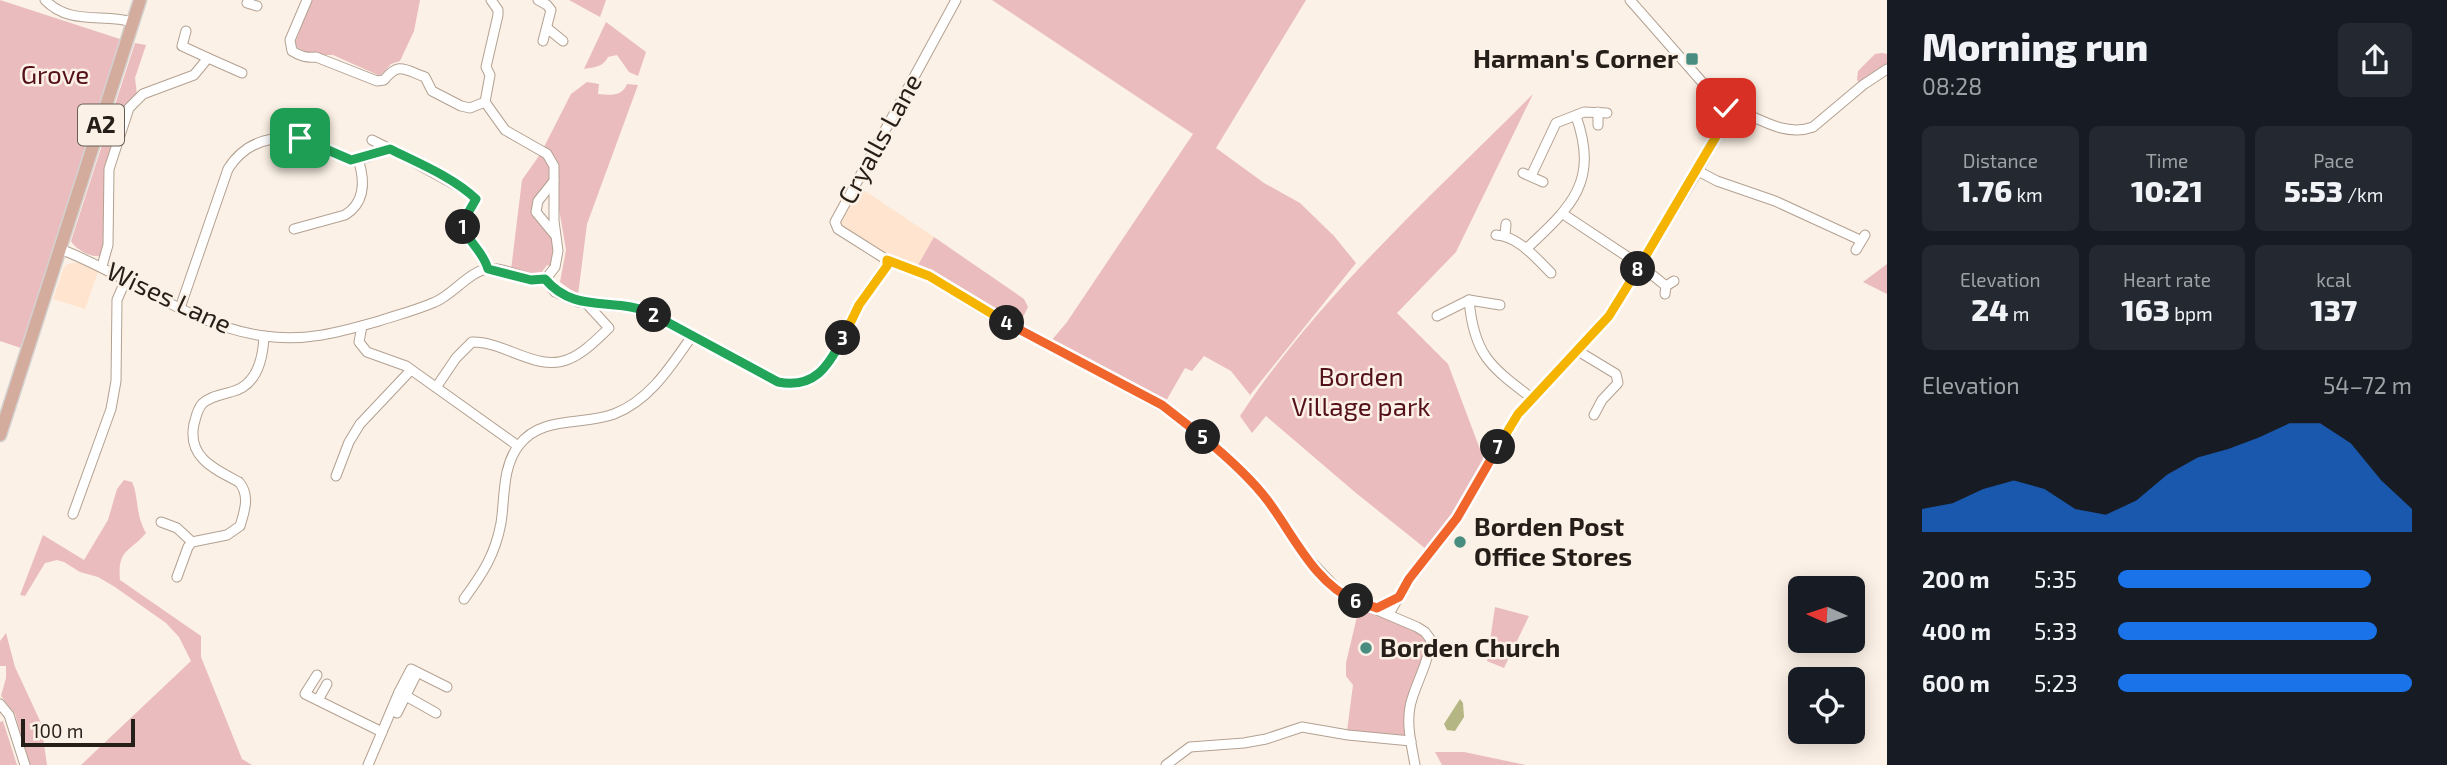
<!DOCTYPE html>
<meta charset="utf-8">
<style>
:root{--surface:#171b24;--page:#242831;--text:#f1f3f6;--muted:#9ea1a6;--accent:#1a73e8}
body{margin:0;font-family:"Exo 2",sans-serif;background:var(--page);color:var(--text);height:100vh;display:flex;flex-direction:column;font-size:26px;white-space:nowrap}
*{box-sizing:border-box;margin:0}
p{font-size:23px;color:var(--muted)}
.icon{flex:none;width:38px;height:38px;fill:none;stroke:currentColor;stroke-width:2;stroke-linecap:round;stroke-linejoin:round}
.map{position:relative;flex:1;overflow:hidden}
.details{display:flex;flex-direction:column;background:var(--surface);width:560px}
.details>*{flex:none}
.needle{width:46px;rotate:273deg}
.buttons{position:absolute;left:1788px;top:576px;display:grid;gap:14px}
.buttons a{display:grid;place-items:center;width:77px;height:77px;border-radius:10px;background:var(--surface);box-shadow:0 4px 18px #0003;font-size:35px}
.scale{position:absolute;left:21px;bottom:18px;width:114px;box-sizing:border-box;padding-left:7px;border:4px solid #261f19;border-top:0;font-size:19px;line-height:24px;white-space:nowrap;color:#261f19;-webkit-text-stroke:5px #fcf1e6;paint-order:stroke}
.pin{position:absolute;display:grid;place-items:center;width:60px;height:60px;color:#fff;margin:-30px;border-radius:14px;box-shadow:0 4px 10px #0006}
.km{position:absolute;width:35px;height:35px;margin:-18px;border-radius:50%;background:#222;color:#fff;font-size:19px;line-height:35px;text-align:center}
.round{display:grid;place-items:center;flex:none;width:74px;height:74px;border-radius:10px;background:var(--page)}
.headline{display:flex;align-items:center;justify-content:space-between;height:119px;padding:0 35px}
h1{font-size:38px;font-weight:800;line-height:52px}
.metrics{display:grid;grid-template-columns:repeat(3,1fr);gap:10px;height:119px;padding:7px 35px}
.metrics div{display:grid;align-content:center;border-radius:10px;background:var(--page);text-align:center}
.metrics b{font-size:30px;font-weight:800}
.metrics small{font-size:19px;font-weight:400}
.metrics p{font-size:19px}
.chart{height:196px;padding:14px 35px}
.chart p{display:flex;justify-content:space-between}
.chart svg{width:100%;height:126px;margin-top:7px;fill:var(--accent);opacity:.7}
ul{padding:0 35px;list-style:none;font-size:23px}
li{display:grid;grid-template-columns:112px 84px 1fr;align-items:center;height:52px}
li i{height:18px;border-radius:9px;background:var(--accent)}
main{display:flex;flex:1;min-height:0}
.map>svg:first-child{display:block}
</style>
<main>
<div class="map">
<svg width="1887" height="765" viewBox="0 0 1887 765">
<rect width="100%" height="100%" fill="#fcf1e6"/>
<g fill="#ffe5cf">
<path d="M859,187L934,237L918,265L884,253L844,230L841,222Z"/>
<path d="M81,262L98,272L85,309L53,299L63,269L67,264Z"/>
</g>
<g fill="#eabcbd">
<path d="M0,0L123,40L24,349L0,341Z"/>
<path d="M312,0H420L414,31L400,61L391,64L380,76L333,55H311L297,47L295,43Z"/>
<path d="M569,0H606L600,17Z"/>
<path d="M992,0H1306L1216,148L1264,183L1300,203L1334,236L1356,263L1250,395L1231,371L1204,356L1192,371L1185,368L1166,401H1162L1051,341L1067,322L1193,134Z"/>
<path d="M606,22L646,52L638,76L629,72L617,55L608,57C603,67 595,67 584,69Z"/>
<path d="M135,43L146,45L135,78L137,95L105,173V246L101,256C91,258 75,249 71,241Z"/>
<path d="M1882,53L1887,54V65L1861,84L1857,80L1858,71L1875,54Z"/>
<path d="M587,82L599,84L598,94C610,95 622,97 627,84L638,85L587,224L578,295L560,282L566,250L559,209V176L553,157L544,147L571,94Z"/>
<path d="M1533,94L1456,252L1397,313L1448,364L1484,460L1453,512L1426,549L1356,493L1266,416L1252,433L1240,416C1320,295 1432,196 1533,94Z"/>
<path d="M541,153L554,172L535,205C546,224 562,244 550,266L547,265L542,272L530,274L511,270L522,180Z"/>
<path d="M934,237L1024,299L1028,307L1019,325L918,265Z"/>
<path d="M1887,264V294L1863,282Z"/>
<path d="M124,480L132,482C139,497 135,514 146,533C130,552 117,549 120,580L201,636V657L242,759L252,765H81L191,661L179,637L166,623L115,587L98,577L80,572L64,562L57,560L45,563L25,596L20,595L43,535L84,560L108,520L117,489Z"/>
<path d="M1495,607L1529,616L1504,668L1487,661Z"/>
<path d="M1359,608C1382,613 1411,622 1426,640C1426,665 1410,687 1405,712C1404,719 1405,727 1405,734L1403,736L1347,731L1353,685L1346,676V663Z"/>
<path d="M6,633L15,667L41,723L47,765H30L15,714L1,696L6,678V666H0V641Z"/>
<path d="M3,721L17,765H0V722Z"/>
<path d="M1435,752H1464L1526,765H1442Z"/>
</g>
<path fill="#b4b784" d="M1460,699L1463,703L1464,717L1455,731L1447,730L1444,724Z"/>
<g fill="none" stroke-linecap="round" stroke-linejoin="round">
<defs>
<g id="minor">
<path d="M45,0C70,26 103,13 133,22"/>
<path d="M307,0L290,40L292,51C300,56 306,58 316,57L377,81L384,80C399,61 405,70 425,77L432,91L461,106L470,108L485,102L505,130L547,154L554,166V221L558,251L555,267L545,280"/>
<path d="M538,0L547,5L551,10L543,41"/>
<path d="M1630,0L1702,82L1721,98L1726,109"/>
<path d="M247,3L257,6"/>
<path d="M547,28L563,41"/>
<path d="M208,58L242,73"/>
<path d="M485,102L490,75L486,67L498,15V10L491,0"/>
<path d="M1726,109L1734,108C1759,119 1786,137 1813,127L1863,85L1887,69"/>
<path d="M1598,125V112"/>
<path d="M372,140L390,149"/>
<path d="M1698,171L1717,181L1775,201L1860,240"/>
<path d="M1523,173L1543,182"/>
<path d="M1531,176L1556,123L1584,112L1607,113"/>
<path d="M554,181L538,201L536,212L555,235"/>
<path d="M1563,214L1640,265L1666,286"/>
<path d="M294,229L345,215C366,202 365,180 358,159"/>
<path d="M1496,235C1518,236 1536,258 1551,273"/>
<path d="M1505,235L1506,224"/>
<path d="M60,249C129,275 190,326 264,336C306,342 340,332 379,321C397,315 417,310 435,302C452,295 471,270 488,269C508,267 525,281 545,280"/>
<path d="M1526,249C1572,206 1599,182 1576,116"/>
<path d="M1856,250L1865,235"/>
<path d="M887,260L838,229L835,222L956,0"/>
<path d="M102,266L108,245L109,169L129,108L143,94L194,75L208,58L182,46L186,31"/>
<path d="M545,280L555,292L578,302L642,309L778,382C827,391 840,342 859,307C867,292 877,279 887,266V260L929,277L991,315L1170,411L1224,454L1249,480L1267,500L1302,552L1344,596L1417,627L1425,632L1431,640C1429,661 1418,679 1412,699C1405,720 1411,743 1415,765"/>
<path d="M1665,294L1666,286L1674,281"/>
<path d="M1469,300C1474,356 1491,367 1533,399"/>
<path d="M180,308L228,169C250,134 289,132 324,147C333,151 344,160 353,160C365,160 379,152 390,149L468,192L476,199L463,226C468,242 482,250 488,269"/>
<path d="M1437,316L1469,300L1500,305"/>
<path d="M362,326L359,342L367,352L406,366L518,446"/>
<path d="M1578,351L1616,374L1618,383L1602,400L1594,415"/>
<path d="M437,386L456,358L472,342C504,341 538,373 569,359C584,353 597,339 609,328L586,303"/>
<path d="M336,476L349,442L360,424L411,370"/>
<path d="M73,514L111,409L116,381L117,300L126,279"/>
<path d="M161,522L177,528L192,542"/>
<path d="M177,577L188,547L192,542L227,535L240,526C245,510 250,495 239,482C214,469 187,457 194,424C196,417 197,410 202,404C210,396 221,395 231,392C257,386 263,359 264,336"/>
<path d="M464,599C483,573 495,555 501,523C505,497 502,467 519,445C542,415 582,426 614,414C650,400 671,366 692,336"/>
<path d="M1389,614L1409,579L1457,518L1518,414L1609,316L1620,299L1698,171L1721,128L1726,109"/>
<path d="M317,675L305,694L382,732"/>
<path d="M399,692L436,713"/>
<path d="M318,700L327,684"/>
<path d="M0,704L9,715L25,765"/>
<path d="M397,713L415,677"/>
<path d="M368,765L399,692L411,669L447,687"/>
<path d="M1166,765L1190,747L1244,743L1266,739L1302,727L1348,735L1411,741"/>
</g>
<path id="major" d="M0,435L140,0"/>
</defs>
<use href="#minor" stroke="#b3a191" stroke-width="11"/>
<use href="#major" stroke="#d4d2d1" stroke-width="15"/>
<use href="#minor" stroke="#fff" stroke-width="9"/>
<use href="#major" stroke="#d4ac9d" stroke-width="12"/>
</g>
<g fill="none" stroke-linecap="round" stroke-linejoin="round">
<defs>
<path id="split-1" d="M300,138L351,160L390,149C418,163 453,177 476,199L464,220L463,227"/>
<path id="split-2" d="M463,227C469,243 483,251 488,269L531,280L545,279C576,316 617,295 654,315"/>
<path id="split-3" d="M654,315L778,382C814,389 828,367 843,338"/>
<path id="split-4" d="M843,338L859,305L887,266V260L929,276L1007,323"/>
<path id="split-5" d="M1007,323L1162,405L1203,437"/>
<path id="split-6" d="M1203,437C1226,456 1250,477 1268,501C1294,536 1315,584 1356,601"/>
<path id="split-7" d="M1356,601L1377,608L1399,597L1409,579L1457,518L1498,447"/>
<path id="split-8" d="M1498,447L1518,414L1609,316L1638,269"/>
<path id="split-9" d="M1638,269L1721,128L1726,108"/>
</defs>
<use href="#split-1" stroke="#fff" stroke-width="14"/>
<use href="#split-2" stroke="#fff" stroke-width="14"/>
<use href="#split-3" stroke="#fff" stroke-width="14"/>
<use href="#split-4" stroke="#fff" stroke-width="14"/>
<use href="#split-5" stroke="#fff" stroke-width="14"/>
<use href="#split-6" stroke="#fff" stroke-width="14"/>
<use href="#split-7" stroke="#fff" stroke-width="14"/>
<use href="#split-8" stroke="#fff" stroke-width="14"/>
<use href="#split-9" stroke="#fff" stroke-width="14"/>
<use href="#split-1" stroke="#22a559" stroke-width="9"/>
<use href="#split-2" stroke="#22a559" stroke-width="9"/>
<use href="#split-3" stroke="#22a559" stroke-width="9"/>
<use href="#split-4" stroke="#f5b400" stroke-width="9"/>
<use href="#split-5" stroke="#f0652b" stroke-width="9"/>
<use href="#split-6" stroke="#f0652b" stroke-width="9"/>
<use href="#split-7" stroke="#f0652b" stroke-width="9"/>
<use href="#split-8" stroke="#f5b400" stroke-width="9"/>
<use href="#split-9" stroke="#f5b400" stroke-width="9"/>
</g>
<g fill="#498d81" stroke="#fcf1e6" stroke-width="2.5">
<rect x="1685" y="52" width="14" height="14" rx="3.5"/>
<circle cx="1460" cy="542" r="7"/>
<circle cx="1366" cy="648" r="7"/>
</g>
<g text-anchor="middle" stroke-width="5" stroke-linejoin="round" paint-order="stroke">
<rect fill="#fcf1e6" stroke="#665e56" stroke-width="2" x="78" y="104.5" width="46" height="41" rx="5"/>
<g font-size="24" font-weight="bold" fill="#261f19">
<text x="101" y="133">A2</text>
</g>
<g font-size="26" font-weight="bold" fill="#261f19" stroke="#fcf1e6" text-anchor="start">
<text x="1678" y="68" text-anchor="end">Harman's Corner</text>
<text x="1474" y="536">Borden Post<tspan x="1474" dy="30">Office Stores</tspan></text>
<text x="1380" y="657">Borden Church</text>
</g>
<g font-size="26" fill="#54101b" stroke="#fcf1e6">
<text x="55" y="84">Grove</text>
<text x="1361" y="386">Borden<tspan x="1361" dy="30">Village park</tspan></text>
</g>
<g font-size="26" fill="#261f19" stroke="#fcf1e6">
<text transform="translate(880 139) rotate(-61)" y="9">Cryalls Lane</text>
<text transform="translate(169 298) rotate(25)" y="9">Wises Lane</text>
</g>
</g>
</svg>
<div class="buttons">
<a><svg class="needle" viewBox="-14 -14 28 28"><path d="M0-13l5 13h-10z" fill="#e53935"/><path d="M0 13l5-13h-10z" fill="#9ea1a6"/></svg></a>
<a><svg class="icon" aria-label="locate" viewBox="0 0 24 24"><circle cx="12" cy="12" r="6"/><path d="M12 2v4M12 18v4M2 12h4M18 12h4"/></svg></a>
</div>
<div class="scale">100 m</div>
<div class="pin" style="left:300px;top:138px;background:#1e9e55"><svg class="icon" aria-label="arrive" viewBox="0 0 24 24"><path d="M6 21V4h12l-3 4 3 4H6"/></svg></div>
<div class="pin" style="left:1726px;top:108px;background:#d93025"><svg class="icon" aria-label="check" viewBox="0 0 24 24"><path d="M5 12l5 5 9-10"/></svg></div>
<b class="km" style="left:463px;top:227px">1</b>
<b class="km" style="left:654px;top:315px">2</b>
<b class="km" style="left:843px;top:338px">3</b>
<b class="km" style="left:1007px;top:323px">4</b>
<b class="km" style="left:1203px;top:437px">5</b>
<b class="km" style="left:1356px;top:601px">6</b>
<b class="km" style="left:1498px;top:447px">7</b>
<b class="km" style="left:1638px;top:269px">8</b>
</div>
<section class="details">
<div class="headline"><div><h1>Morning run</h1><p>08:28</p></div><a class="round"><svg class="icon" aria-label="share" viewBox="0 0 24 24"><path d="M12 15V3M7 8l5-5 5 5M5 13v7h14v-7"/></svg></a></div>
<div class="metrics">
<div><p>Distance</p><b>1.76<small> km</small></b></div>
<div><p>Time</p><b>10:21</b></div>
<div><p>Pace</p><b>5:53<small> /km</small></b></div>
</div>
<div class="metrics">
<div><p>Elevation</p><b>24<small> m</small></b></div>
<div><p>Heart rate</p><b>163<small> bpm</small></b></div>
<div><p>kcal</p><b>137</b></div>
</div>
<div class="chart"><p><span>Elevation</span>54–72 m</p>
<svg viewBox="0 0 160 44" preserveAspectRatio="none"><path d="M0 44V36L10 34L20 29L30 26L40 29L50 36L60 38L70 33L80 24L90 18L100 15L110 11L120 6L130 6L140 13L150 26L160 36V44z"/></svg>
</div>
<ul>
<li><b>200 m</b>5:35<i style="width:86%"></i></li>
<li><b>400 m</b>5:33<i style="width:88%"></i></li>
<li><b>600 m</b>5:23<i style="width:100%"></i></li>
</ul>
</section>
</main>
